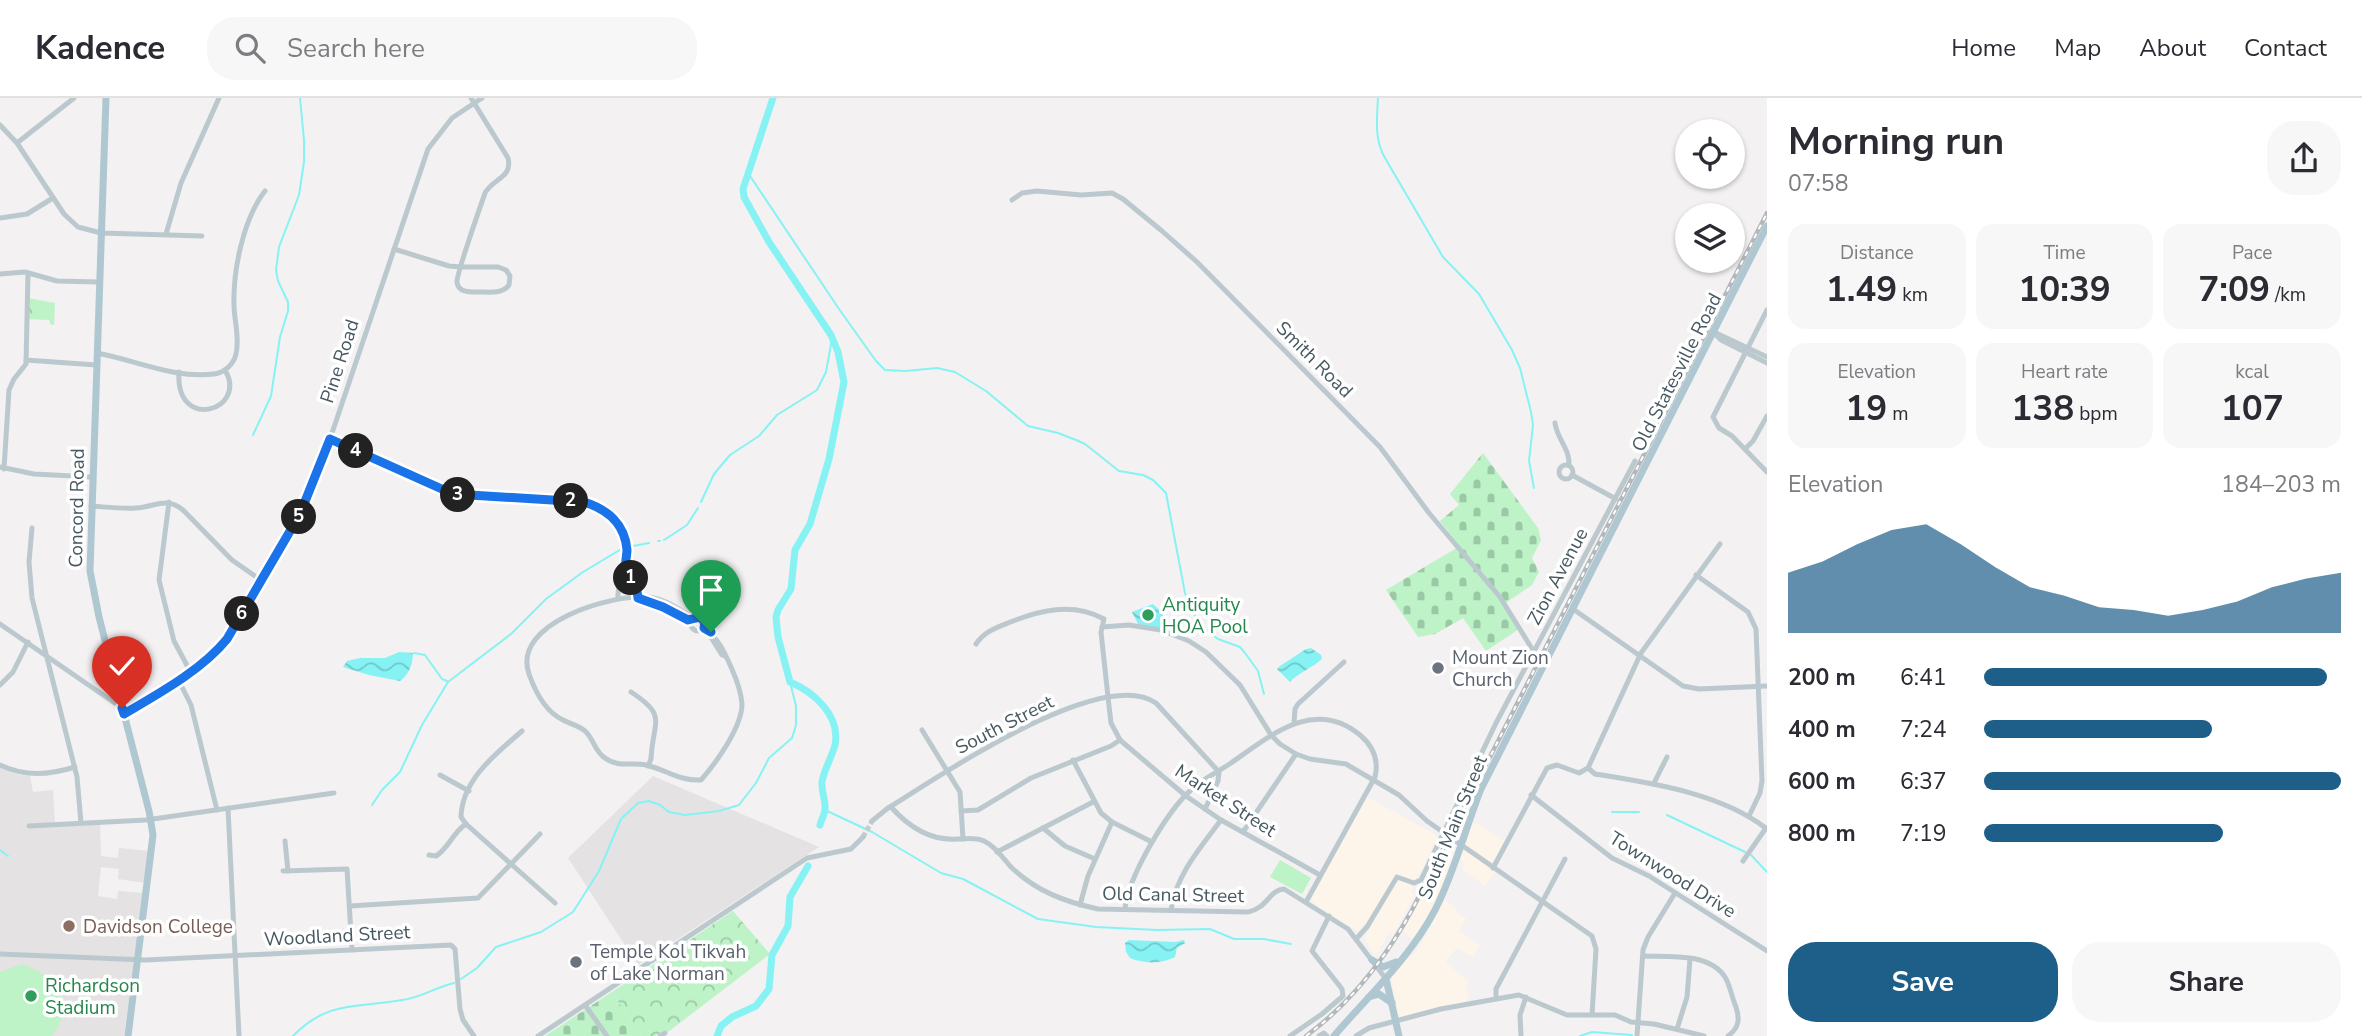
<!DOCTYPE html>
<meta charset="utf-8">
<style>
:root{--surface:#fff;--page:#f7f7f7;--text:#2b2b33;--muted:#7c7c81;--line:#e1e1e2;--accent:#1d5f89}
body{margin:0;font-family:"Nunito Sans",sans-serif;background:var(--page);color:var(--text);height:100vh;display:flex;flex-direction:column;font-size:26px;white-space:nowrap}
*{box-sizing:border-box;margin:0}
p{font-size:23px;color:var(--muted)}
.icon{flex:none;width:38px;height:38px;fill:none;stroke:currentColor;stroke-width:2;stroke-linecap:round;stroke-linejoin:round}
.map{position:relative;flex:1;overflow:hidden}
.details{display:flex;flex-direction:column;background:var(--surface);width:595px}
.details>*{flex:none}
.buttons{position:absolute;left:1675px;top:21px;display:grid;gap:14px}
.buttons a{display:grid;place-items:center;width:70px;height:70px;border-radius:50%;background:var(--surface);box-shadow:0 2px 5px #0004;font-size:35px}
.pin{position:absolute;display:grid;place-items:center;width:60px;height:60px;color:#fff;margin:-72px -30px;border-radius:50% 50% 50% 0;rotate:-45deg;box-shadow:0 0 7px #0007}
.pin .icon{rotate:45deg}
.km{position:absolute;width:35px;height:35px;margin:-18px;border-radius:50%;background:#222;color:#fff;font-size:19px;line-height:35px;text-align:center}
.round{display:grid;place-items:center;flex:none;width:74px;height:74px;border-radius:28px;background:var(--page)}
.summary{display:flex;align-items:center;justify-content:space-between;height:119px;padding:0 21px}
h1{font-size:38px;font-weight:700;line-height:52px}
.stats{display:grid;grid-template-columns:repeat(3,1fr);gap:10px;height:119px;padding:7px 21px}
.stats div{display:grid;align-content:center;border-radius:18px;background:var(--page);text-align:center}
.stats b{font-size:35px;font-weight:700}
.stats small{font-size:19px;font-weight:400}
.stats p{font-size:19px}
.chart{height:196px;padding:14px 21px}
.chart p{display:flex;justify-content:space-between}
.chart svg{width:100%;height:126px;margin-top:7px;fill:var(--accent);opacity:.7}
.cta{display:flex;gap:14px;margin-top:auto;padding:14px 21px}
.cta a{flex:1;height:80px;border-radius:28px;background:var(--accent);color:#fff;font-size:28px;font-weight:700;line-height:80px;text-align:center}
.cta a+a{background:var(--page);color:var(--text)}
ul{padding:0 21px;list-style:none;font-size:23px}
li{display:grid;grid-template-columns:112px 84px 1fr;align-items:center;height:52px}
li i{height:18px;border-radius:9px;background:var(--accent)}
header{display:flex;align-items:center;gap:42px;box-sizing:border-box;height:98px;padding:0 35px;background:var(--surface);border-bottom:2px solid var(--line)}
header strong{font-size:33px}
nav{display:flex;gap:38px;margin-inline-start:auto;font-size:24px}
.search{width:490px;height:63px;background:var(--page);display:flex;align-items:center;gap:18px;box-sizing:border-box;padding:0 24px;border-radius:28px;color:var(--muted);font-size:26px}
main{display:flex;flex:1;min-height:0}
.map>svg:first-child{display:block}
</style>
<header>
<strong>Kadence</strong>
<div class="search"><svg class="icon" aria-label="search" viewBox="0 0 24 24"><circle cx="10" cy="10" r="6"/><path d="M15 15l6 6"/></svg>Search here</div>
<nav><a>Home</a><a>Map</a><a>About</a><a>Contact</a></nav>
</header>
<main>
<div class="map">
<svg width="1767" height="938" viewBox="0 0 1767 938">
<defs>
<pattern id="cemetery-stones" width="16" height="16" patternUnits="userSpaceOnUse" patternTransform="scale(1.75)"><rect width="16" height="16" fill="#bdf3c7"/><path d="M2 7V4a2 2 0 0 1 4 0v3zM10 15v-3a2 2 0 0 1 4 0v3z" fill="#9bc8a5"/></pattern>
<pattern id="park-crowns" width="20" height="18" patternUnits="userSpaceOnUse" patternTransform="scale(1.75)"><rect width="20" height="18" fill="#bdf3c7"/><path d="M2 6a3 3 0 1 1 6 0M12 15a3 3 0 1 1 6 0" fill="none" stroke="#9bc8a5"/></pattern>
<pattern id="water-waves" width="16" height="10" patternUnits="userSpaceOnUse" patternTransform="scale(1.75)"><rect width="16" height="10" fill="#87f2f3"/><path d="M0 5q4-4 8 0t8 0" fill="none" stroke="#70c7c8"/></pattern>
</defs>
<rect width="100%" height="100%" fill="#f3f1f1"/>
<g fill="#fdf4ea">
<path d="M1366,698L1438,738L1423,770L1411,788L1413,790L1412,794L1415,796L1394,836L1389,834L1376,858L1364,841L1371,828L1365,825L1359,832H1355L1312,804L1311,800Z"/>
<path d="M1472,725L1479,726L1505,743L1490,770L1496,774L1485,788L1462,771L1465,766L1460,762Z"/>
<path d="M1445,749L1457,752L1451,771L1428,819L1412,841L1403,834Z"/>
<path d="M1444,802L1457,811L1456,814L1467,821L1459,833L1480,847L1473,859L1457,850L1446,864L1469,884L1465,891L1470,898L1466,905L1441,908L1401,919L1399,917L1391,880L1405,861L1413,857L1418,851Z"/>
</g>
<g fill="#e4e2e3">
<path d="M0,670L19,677L30,678L33,694L53,692L55,727L100,726L101,758L118,760L119,750L149,753L145,785L118,781L119,771L101,769L98,798L117,801L118,793L143,795L124,938H0Z"/>
<path d="M653,678L819,749L638,867L568,760Z"/>
</g>
<g fill="#bdf3c7">
<path d="M1280,762L1311,780L1302,796L1270,779Z"/>
<path d="M22,866C56,877 78,908 51,938H0V874Z"/>
</g>
<g fill="url(#cemetery-stones)">
<path d="M1483,355L1538,430L1541,442L1532,460L1539,474L1532,487L1504,506L1519,531L1486,553L1463,520L1435,536L1418,539L1386,492L1460,448L1440,423L1459,407L1450,396Z"/>
<path d="M612,894L641,938H545Z"/>
</g>
<g fill="url(#park-crowns)">
<path d="M28,200L55,205L54,227H51L49,222L27,221Z"/>
<path d="M733,813L770,856L668,934L665,932L655,938H641L612,894Z"/>
</g>
<g fill="url(#water-waves)">
<path d="M1153,506L1163,515L1162,531L1138,526L1132,514Z"/>
<path d="M1311,550L1321,557L1322,561C1312,570 1298,575 1290,584L1277,571L1280,568L1306,551Z"/>
<path d="M399,554L413,555C413,565 409,577 400,583L369,577L343,569L347,563L360,560H385Z"/>
<path d="M1129,842L1175,844L1184,842L1185,845L1177,850L1175,859C1162,866 1144,866 1130,860L1126,854L1125,845Z"/>
</g>
<g fill="none" stroke-linecap="round" stroke-linejoin="round">
<g stroke="#87f2f3" stroke-width="2">
<path d="M1378,0C1377,21 1374,41 1385,60L1443,159L1479,196L1512,252L1520,270L1531,314L1533,327L1529,363L1534,390"/>
<path d="M748,75L839,211L876,263L885,272L905,273L937,270L955,274L986,293L1028,328L1058,335L1076,342L1085,346L1119,373L1143,377L1153,382L1166,395L1185,495L1191,512L1205,531L1218,541L1240,549L1245,555L1258,573L1264,596"/>
<path d="M253,337L271,298L280,239L288,213V204L278,183L276,172L279,149L299,97L304,64V42L300,0"/>
<path d="M701,404L714,376L730,357L759,338L777,317L817,292L826,274L832,241"/>
<path d="M664,442L687,427L698,410"/>
<path d="M658,443H660"/>
<path d="M633,448L649,445"/>
<path d="M630,449H631"/>
<path d="M414,555L425,557L442,581L447,583"/>
<path d="M372,707L382,692L400,674L422,627L448,584L511,536L546,501L583,474L623,450"/>
<path d="M825,712L872,734L941,775L963,781L1038,821L1096,829L1157,832L1210,831L1234,841H1264L1291,846"/>
<path d="M1612,714H1639"/>
<path d="M1667,717L1745,754"/>
<path d="M0,752L8,758"/>
<path d="M1751,757L1767,774"/>
<path d="M461,881L477,870L496,849L541,834L573,814L599,773L621,721L638,705L649,703L660,707L669,714L685,717L719,713L739,707L756,685L769,660L792,640L796,627V608L790,584"/>
<path d="M293,938C328,902 357,910 402,902C420,900 436,889 454,885"/>
<path d="M1580,938L1592,934L1632,937"/>
</g>
<g stroke="#87f2f3" stroke-width="7">
<path d="M773,0L743,91L744,99L769,144L831,237L838,254L844,284L829,361L810,426L795,452L791,491L778,512L776,519L778,539L790,584C814,594 841,618 835,647C832,659 824,671 822,684C821,693 826,702 825,711C825,716 821,722 820,727"/>
<path d="M717,938L721,928L732,919L756,908L769,891L772,857L788,828L790,799L808,768"/>
</g>
<path stroke="#c8cbcd" stroke-width="5" stroke-dasharray="5 2.5" stroke-linecap="butt" d="M863,739L872,723"/>
<g stroke="#bbc9ce" stroke-width="5">
<path d="M0,27L17,45L64,116L78,129L101,135L202,138"/>
<path d="M17,45L74,0"/>
<path d="M1012,102L1022,95L1037,93L1081,97L1112,95L1123,101L1162,133L1197,164L1380,349L1429,415L1500,499L1534,554"/>
<path d="M0,120L27,116L53,100"/>
<path d="M166,136L181,85L219,0"/>
<path d="M394,151L449,168L461,169H498L506,172L510,178L509,187C502,196 491,194 479,194C471,194 458,195 457,184C456,177 481,107 485,95C493,80 513,80 508,60L471,0"/>
<path d="M0,176L25,174L57,183L99,184"/>
<path d="M1767,212L1713,319L1719,330L1732,338L1767,374"/>
<path d="M1714,235L1721,242L1767,265"/>
<path d="M1716,235L1767,259"/>
<path d="M97,255C135,262 174,281 214,276C224,275 234,266 236,256C240,240 234,222 234,207C233,173 243,121 265,93"/>
<path d="M26,262L96,267"/>
<path d="M179,274C175,335 249,312 225,272"/>
<path d="M1555,325C1557,341 1570,351 1569,367"/>
<path d="M330,341L453,396L584,404C609,412 631,432 626,462C624,475 617,486 618,500"/>
<path d="M1745,351L1753,343L1767,318"/>
<circle cx="1566" cy="374" r="7"/>
<path d="M0,369L34,376L92,379"/>
<path d="M4,371L9,292L14,281L26,266L28,175"/>
<path d="M1572,377L1616,401"/>
<path d="M169,404L159,482L174,543L190,573"/>
<path d="M91,408C106,409 121,411 136,410C155,409 166,398 183,412L232,462L262,483"/>
<path d="M32,430L29,464L32,500L77,679L81,725"/>
<path d="M625,468L637,490L638,500"/>
<path d="M1696,477L1748,514L1756,531L1762,683L1760,695L1749,718"/>
<path d="M639,500L663,509L688,522L691,520"/>
<path d="M1573,511L1683,588L1699,591L1767,588"/>
<circle cx="698" cy="526" r="7"/>
<path d="M692,521L690,518C677,510 663,500 647,499C612,496 511,525 529,576C535,593 546,614 563,622C570,626 581,628 586,634C594,642 595,654 605,660C618,670 632,664 646,667C667,672 679,683 701,682C716,665 742,629 742,606C741,593 736,580 731,569C724,553 718,540 704,530"/>
<path d="M0,526L122,610"/>
<path d="M1102,529L1129,527L1161,532L1189,543L1206,554L1240,587L1271,637L1280,646L1296,656L1310,661L1346,666L1399,697L1427,723L1592,838L1596,851L1592,917"/>
<path d="M707,533L722,557L725,558"/>
<path d="M976,546C984,534 995,530 1008,525C1040,512 1072,504 1104,521L1101,534L1108,599L1111,625L1120,642L1186,698L1221,722L1320,777"/>
<path d="M178,581L191,607L217,712"/>
<path d="M0,587L13,574L28,544"/>
<path d="M631,594C668,618 653,622 651,661L648,668"/>
<path d="M124,616L196,569L220,549L233,533L293,430L307,401L330,341L428,51L452,20L482,0"/>
<path d="M1294,625L1295,611L1298,606L1344,564"/>
<path d="M922,632L960,694L963,741"/>
<path d="M522,633C497,655 462,681 461,719L466,726L555,805"/>
<path d="M1073,662L1101,715L1112,724L1152,744"/>
<path d="M0,667C25,679 49,677 75,669"/>
<path d="M1588,670L1595,676C1651,685 1721,695 1767,731"/>
<path d="M440,677L469,693"/>
<path d="M1654,685L1667,659"/>
<path d="M1531,697L1612,760L1649,778L1767,853"/>
<path d="M891,709C908,728 930,743 957,741C966,741 975,739 984,743C995,748 1003,760 1011,769C1036,793 1065,804 1098,811L1248,814C1268,810 1269,792 1284,791L1348,831L1386,881"/>
<path d="M228,710L239,938"/>
<path d="M961,713L978,712L1031,680L1111,648L1120,642"/>
<path d="M872,723L888,710C939,679 1101,567 1156,605L1219,674L1218,683L1205,711"/>
<path d="M29,728L146,722L334,695"/>
<path d="M1043,730L1065,748L1095,761"/>
<path d="M1243,734L1296,656"/>
<path d="M285,743L288,773"/>
<path d="M997,754L1093,704"/>
<path d="M429,757L436,758C449,750 453,734 466,726"/>
<path d="M1743,763L1766,730"/>
<path d="M1493,770L1547,670L1557,667L1579,675L1588,670L1641,555L1720,446"/>
<path d="M283,773L347,771L352,852"/>
<path d="M1080,807L1088,778L1112,724"/>
<path d="M350,808L478,800L540,736"/>
<path d="M1125,811C1128,779 1167,713 1192,691C1204,680 1218,674 1231,665C1270,638 1314,599 1360,637C1373,648 1379,662 1375,679L1306,804"/>
<path d="M1171,812C1176,777 1200,750 1221,722"/>
<path d="M1356,841L1367,829L1397,779L1414,785L1421,782L1496,625L1635,363"/>
<path d="M0,856L146,862L451,847L455,851L460,911L463,922L474,938"/>
<path d="M1643,858C1667,859 1709,854 1725,879C1730,887 1732,900 1736,909C1740,921 1739,930 1728,938"/>
<path d="M1496,901L1519,897L1567,917H1615L1631,924L1654,926L1704,938"/>
<path d="M585,907L607,938"/>
<path d="M1677,931L1687,899L1690,861"/>
<path d="M538,938L807,760L851,751L863,739"/>
<path d="M660,938L665,935"/>
<path d="M1290,938L1322,916L1343,898L1342,891L1312,853L1329,818"/>
<path d="M1319,938L1324,935L1327,938"/>
<path d="M1356,938L1369,930L1441,911L1496,901V891L1565,761"/>
<path d="M1521,938L1520,917L1526,899"/>
<path d="M1637,938L1643,852L1648,839L1675,795"/>
</g>
<g stroke="#afc7d1" stroke-width="7">
<path d="M106,0L90,473L99,519L149,713L153,737L128,938"/>
<path d="M1372,862L1383,869L1396,864"/>
<path d="M1386,881L1399,938"/>
<path d="M1369,899L1379,896L1392,905"/>
<path d="M1334,938C1369,897 1410,860 1435,812C1455,773 1465,731 1481,691L1767,128"/>
</g>
<defs>
<path id="rail" d="M1306,938C1351,905 1385,861 1412,812L1767,115"/>
</defs>
<use href="#rail" stroke="#b2b8bc" stroke-width="4.5"/>
<use href="#rail" stroke="#fff" stroke-width="2" stroke-dasharray="5" stroke-linecap="butt"/>
</g>
<g fill="none" stroke-linecap="round" stroke-linejoin="round">
<defs>
<path id="route" d="M122,610L124,616C158,596 202,572 227,541L300,416L330,341L453,396L584,404C607,411 625,426 627,452C627,457 625,463 626,469C627,481 638,487 638,500L663,509L688,522L700,519L705,524L704,530L711,534"/>
</defs>
<use href="#route" stroke="#fff" stroke-width="14"/>
<use href="#route" stroke="#1a73e8" stroke-width="9"/>
</g>
<g fill="#2e9e5b" stroke="#fff" stroke-width="2.5">
<circle cx="1148" cy="517" r="7"/>
<circle cx="31" cy="898" r="7"/>
</g>
<g fill="#6b7280" stroke="#fff" stroke-width="2.5">
<circle cx="1438" cy="570" r="7"/>
<circle cx="576" cy="864" r="7"/>
</g>
<circle fill="#8d6e63" stroke="#fff" stroke-width="2.5" cx="69" cy="828" r="7"/>
<g text-anchor="middle" stroke-width="7" stroke-linejoin="round" paint-order="stroke">
<g font-size="19" fill="#475960" stroke="#fff">
<text transform="translate(1315 261) rotate(45)" y="7">Smith Road</text>
<text transform="translate(339 263) rotate(-72)" y="7">Pine Road</text>
<text transform="translate(1676 274) rotate(-63)" y="7">Old Statesville Road</text>
<text transform="translate(76 410) rotate(-89)" y="7">Concord Road</text>
<text transform="translate(1557 478) rotate(-62)" y="7">Zion Avenue</text>
<text transform="translate(1004 626) rotate(-27)" y="7">South Street</text>
<text transform="translate(1226 702) rotate(33)" y="7">Market Street</text>
<text transform="translate(1452 729) rotate(-68)" y="7">South Main Street</text>
<text transform="translate(1673 776) rotate(32)" y="7">Townwood Drive</text>
<text transform="translate(1173 796) rotate(1)" y="7">Old Canal Street</text>
<text transform="translate(337 837) rotate(-3)" y="7">Woodland Street</text>
</g>
<g font-size="19" fill="#27864d" stroke="#fff" text-anchor="start">
<text x="1162" y="513">Antiquity<tspan x="1162" dy="22">HOA Pool</tspan></text>
<text x="45" y="894">Richardson<tspan x="45" dy="22">Stadium</tspan></text>
</g>
<g font-size="19" fill="#5b616d" stroke="#fff" text-anchor="start">
<text x="1452" y="566">Mount Zion<tspan x="1452" dy="22">Church</tspan></text>
<text x="590" y="860">Temple Kol Tikvah<tspan x="590" dy="22">of Lake Norman</tspan></text>
</g>
<g font-size="19" fill="#785e54" stroke="#fff" text-anchor="start">
<text x="83" y="835">Davidson College</text>
</g>
</g>
</svg>
<div class="buttons">
<a><svg class="icon" aria-label="locate" viewBox="0 0 24 24"><circle cx="12" cy="12" r="6"/><path d="M12 2v4M12 18v4M2 12h4M18 12h4"/></svg></a>
<a><svg class="icon" aria-label="layers" viewBox="0 0 24 24"><path d="M12 4l9 5-9 5-9-5zM3 14l9 5 9-5"/></svg></a>
</div>
<div class="pin" style="left:711px;top:534px;background:#1e9e55"><svg class="icon" aria-label="arrive" viewBox="0 0 24 24"><path d="M6 21V4h12l-3 4 3 4H6"/></svg></div>
<div class="pin" style="left:122px;top:610px;background:#d93025"><svg class="icon" aria-label="check" viewBox="0 0 24 24"><path d="M5 12l5 5 9-10"/></svg></div>
<b class="km" style="left:631px;top:480px">1</b>
<b class="km" style="left:571px;top:403px">2</b>
<b class="km" style="left:458px;top:397px">3</b>
<b class="km" style="left:356px;top:353px">4</b>
<b class="km" style="left:299px;top:419px">5</b>
<b class="km" style="left:242px;top:516px">6</b>
</div>
<section class="details">
<div class="summary"><div><h1>Morning run</h1><p>07:58</p></div><a class="round"><svg class="icon" aria-label="share" viewBox="0 0 24 24"><path d="M12 15V3M7 8l5-5 5 5M5 13v7h14v-7"/></svg></a></div>
<div class="stats">
<div><p>Distance</p><b>1.49<small> km</small></b></div>
<div><p>Time</p><b>10:39</b></div>
<div><p>Pace</p><b>7:09<small> /km</small></b></div>
</div>
<div class="stats">
<div><p>Elevation</p><b>19<small> m</small></b></div>
<div><p>Heart rate</p><b>138<small> bpm</small></b></div>
<div><p>kcal</p><b>107</b></div>
</div>
<div class="chart"><p><span>Elevation</span>184–203 m</p>
<svg viewBox="0 0 160 44" preserveAspectRatio="none"><path d="M0 44V23L10 19L20 13L30 8L40 6L50 13L60 21L70 28L80 31L90 35L100 36L110 38L120 36L130 33L140 28L150 25L160 23V44z"/></svg>
</div>
<ul>
<li><b>200 m</b>6:41<i style="width:96%"></i></li>
<li><b>400 m</b>7:24<i style="width:64%"></i></li>
<li><b>600 m</b>6:37<i style="width:100%"></i></li>
<li><b>800 m</b>7:19<i style="width:67%"></i></li>
</ul>
<div class="cta"><a>Save</a><a>Share</a></div>
</section>
</main>
